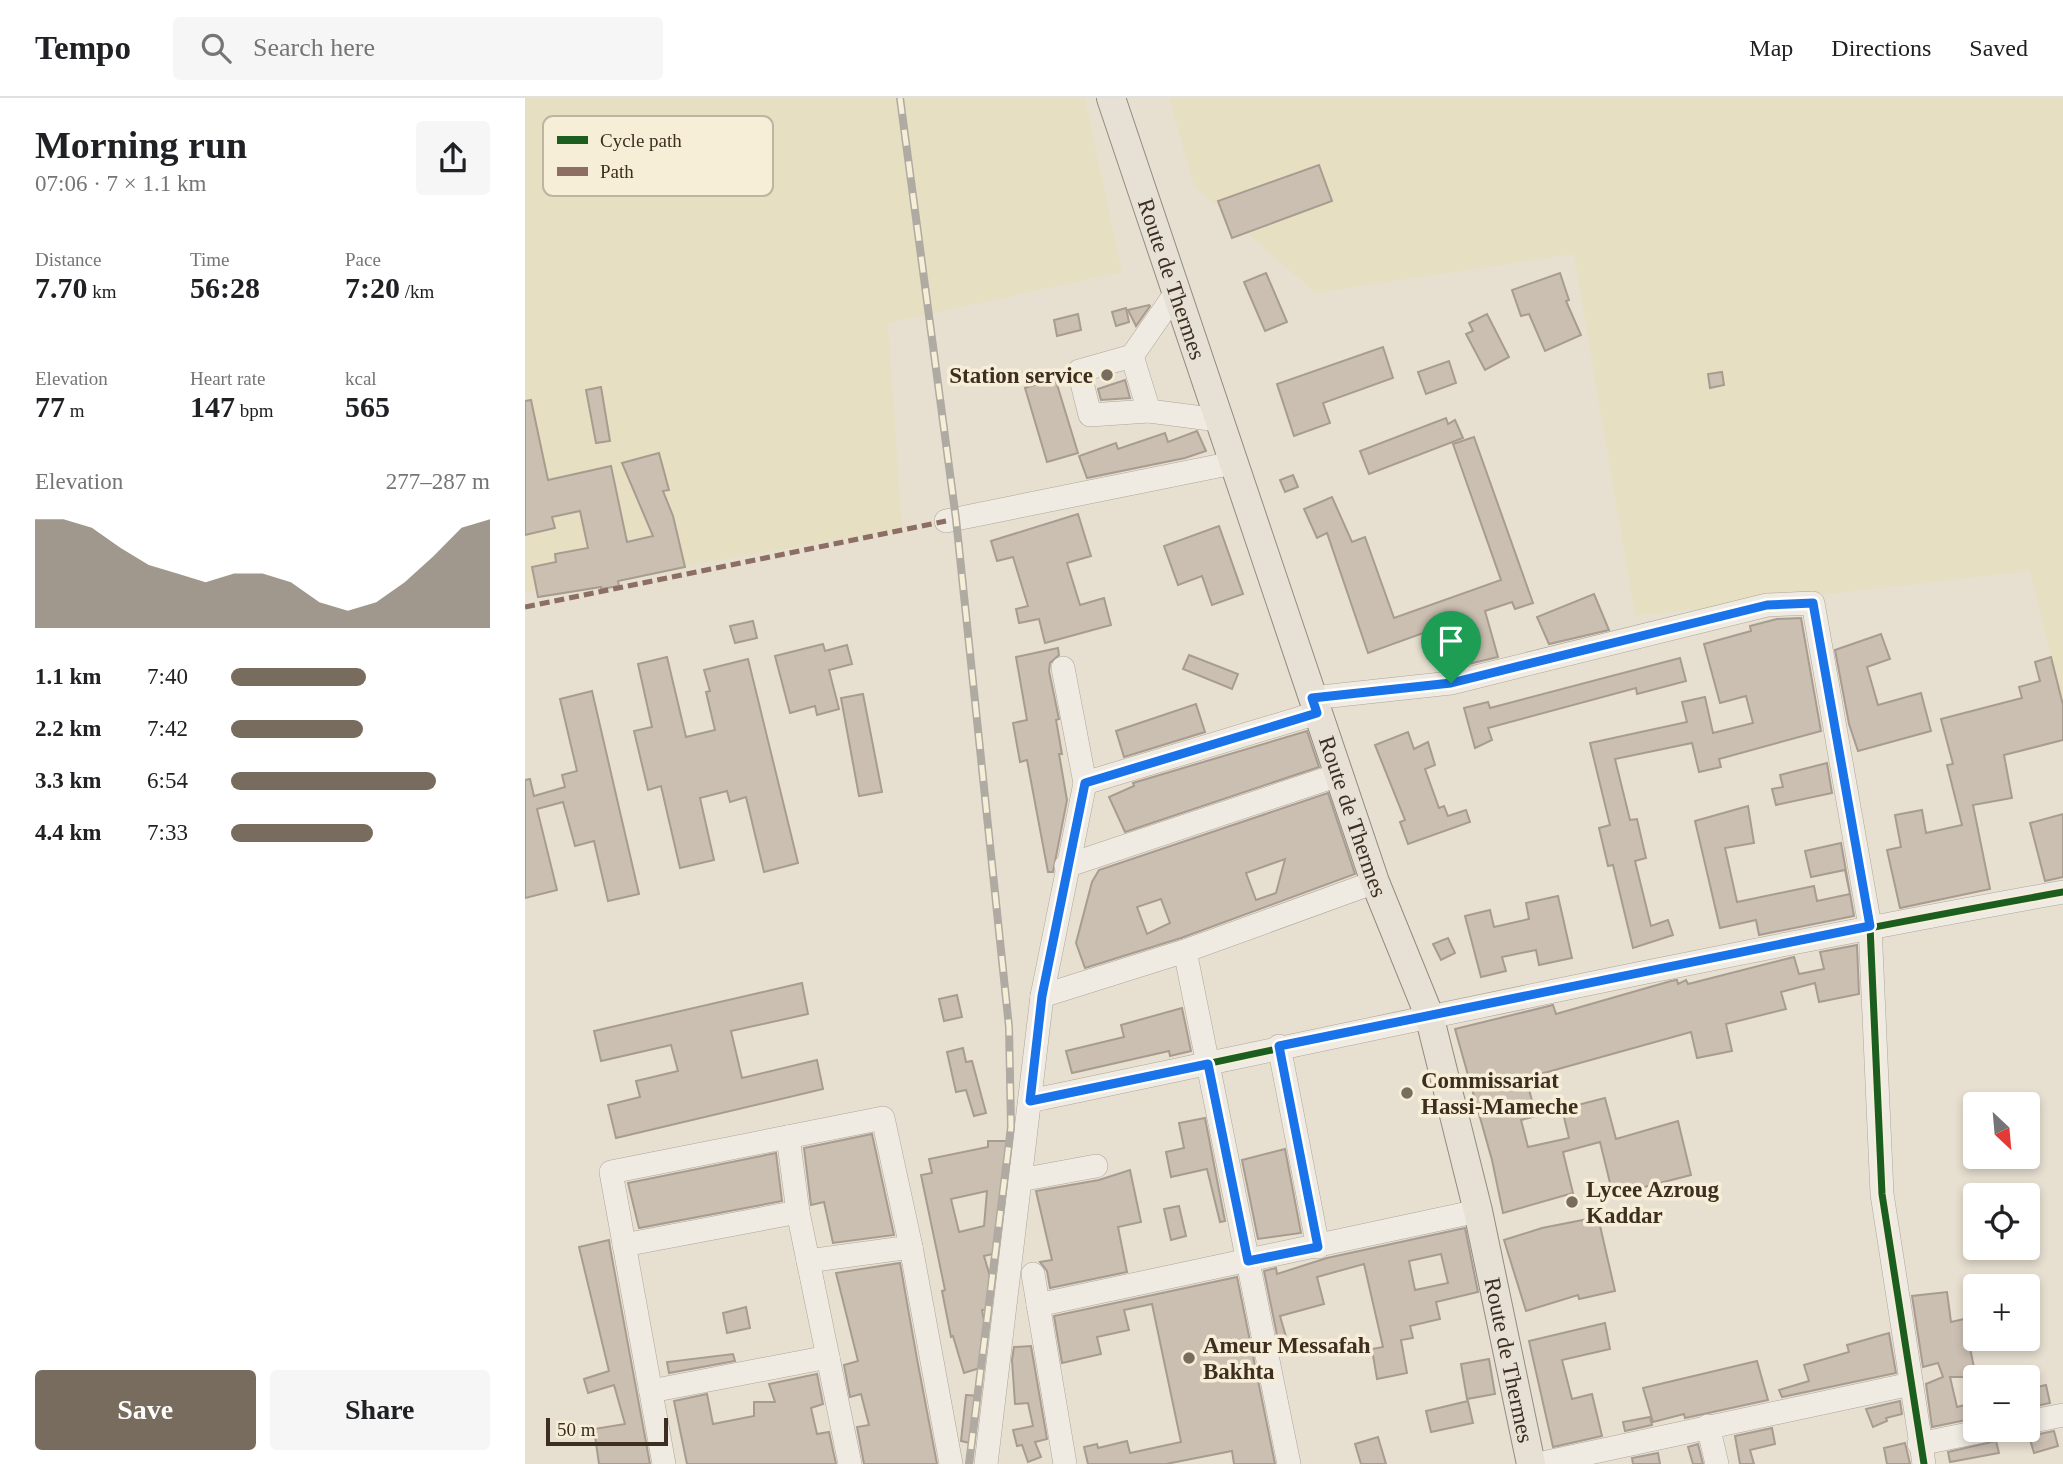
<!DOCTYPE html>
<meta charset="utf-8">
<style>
:root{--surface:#fff;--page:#f6f6f6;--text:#202124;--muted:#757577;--line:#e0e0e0;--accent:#786c5e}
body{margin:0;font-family:Georgia,serif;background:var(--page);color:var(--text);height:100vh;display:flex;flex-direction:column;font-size:26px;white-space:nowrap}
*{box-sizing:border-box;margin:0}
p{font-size:23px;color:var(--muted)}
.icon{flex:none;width:38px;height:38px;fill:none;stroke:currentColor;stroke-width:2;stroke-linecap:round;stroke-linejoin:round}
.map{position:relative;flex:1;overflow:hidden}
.details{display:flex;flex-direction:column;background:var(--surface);width:525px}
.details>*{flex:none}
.needle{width:46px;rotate:154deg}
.fabs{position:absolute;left:1438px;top:994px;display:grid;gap:14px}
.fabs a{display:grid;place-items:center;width:77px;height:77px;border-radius:7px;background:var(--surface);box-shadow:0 4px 10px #0003;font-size:35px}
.scale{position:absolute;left:21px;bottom:18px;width:122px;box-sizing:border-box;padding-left:7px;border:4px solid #3d2e20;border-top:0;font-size:19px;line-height:24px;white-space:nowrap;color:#3d2e20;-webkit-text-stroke:5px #f7eed8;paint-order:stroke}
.pin{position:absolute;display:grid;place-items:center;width:60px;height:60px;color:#fff;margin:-72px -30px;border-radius:50% 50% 50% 0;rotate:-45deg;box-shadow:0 0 7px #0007}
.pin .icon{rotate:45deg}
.round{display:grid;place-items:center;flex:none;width:74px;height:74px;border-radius:7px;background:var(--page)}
.summary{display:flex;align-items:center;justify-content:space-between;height:119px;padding:0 35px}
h1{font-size:38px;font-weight:700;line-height:52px}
.metrics{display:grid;grid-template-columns:repeat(3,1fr);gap:10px;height:119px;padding:7px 35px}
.metrics div{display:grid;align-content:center}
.metrics b{font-size:30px;font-weight:700}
.metrics small{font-size:19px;font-weight:400}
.metrics p{font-size:19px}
.chart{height:196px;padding:14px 35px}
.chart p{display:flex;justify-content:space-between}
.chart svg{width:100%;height:126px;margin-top:7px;fill:var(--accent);opacity:.7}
.primary-button{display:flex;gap:14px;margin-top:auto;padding:14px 35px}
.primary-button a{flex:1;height:80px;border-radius:7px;background:var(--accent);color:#fff;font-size:28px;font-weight:700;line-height:80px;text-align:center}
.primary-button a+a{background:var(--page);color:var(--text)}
ul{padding:0 35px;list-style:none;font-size:23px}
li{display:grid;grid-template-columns:112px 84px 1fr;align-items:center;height:52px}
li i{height:18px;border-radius:9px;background:var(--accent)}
header{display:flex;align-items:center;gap:42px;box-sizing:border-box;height:98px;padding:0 35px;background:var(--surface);border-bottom:2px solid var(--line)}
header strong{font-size:33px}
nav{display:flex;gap:38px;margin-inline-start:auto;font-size:24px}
.search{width:490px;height:63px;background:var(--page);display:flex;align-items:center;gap:18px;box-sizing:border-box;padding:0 24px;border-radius:7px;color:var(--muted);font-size:26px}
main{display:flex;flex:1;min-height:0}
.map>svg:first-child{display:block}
</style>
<header>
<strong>Tempo</strong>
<div class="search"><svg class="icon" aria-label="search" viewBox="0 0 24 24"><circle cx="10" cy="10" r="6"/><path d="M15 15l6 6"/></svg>Search here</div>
<nav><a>Map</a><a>Directions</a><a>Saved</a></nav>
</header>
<main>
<section class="details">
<div class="summary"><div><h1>Morning run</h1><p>07:06 · 7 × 1.1 km</p></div><a class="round"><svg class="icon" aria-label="share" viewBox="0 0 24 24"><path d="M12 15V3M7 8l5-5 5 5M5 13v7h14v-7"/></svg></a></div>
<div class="metrics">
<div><p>Distance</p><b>7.70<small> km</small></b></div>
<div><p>Time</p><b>56:28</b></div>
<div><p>Pace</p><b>7:20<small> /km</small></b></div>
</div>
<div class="metrics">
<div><p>Elevation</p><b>77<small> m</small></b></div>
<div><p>Heart rate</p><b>147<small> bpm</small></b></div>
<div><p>kcal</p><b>565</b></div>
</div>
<div class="chart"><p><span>Elevation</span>277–287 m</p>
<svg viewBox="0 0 160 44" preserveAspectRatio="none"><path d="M0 44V6L10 6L20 9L30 16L40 22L50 25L60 28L70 25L80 25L90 28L100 35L110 38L120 35L130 28L140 19L150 9L160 6V44z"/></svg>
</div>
<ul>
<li><b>1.1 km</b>7:40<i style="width:52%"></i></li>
<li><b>2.2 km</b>7:42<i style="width:51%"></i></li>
<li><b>3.3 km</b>6:54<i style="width:79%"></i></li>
<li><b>4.4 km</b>7:33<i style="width:55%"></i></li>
</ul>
<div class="primary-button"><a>Save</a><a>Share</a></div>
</section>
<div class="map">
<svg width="1538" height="1366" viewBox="0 0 1538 1366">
<rect width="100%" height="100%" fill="#e7e0d1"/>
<g fill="#e6dfc2">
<path d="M0,0H560L597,174L363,225L377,431L0,495Z"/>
<path d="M644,0H1538V610L1505,473L1110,518L1049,156L790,195L669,88Z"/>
</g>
<g fill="#cbbfb2" stroke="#a89c90" stroke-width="2" fill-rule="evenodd">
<path d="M794,67L807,103L707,140L693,103Z"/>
<path d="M741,175L762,224L740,233L719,184Z"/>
<path d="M1035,175L1044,202L1041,203L1056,237L1020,253L1004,216L996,218L987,192Z"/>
<path d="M624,207L625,208L611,228L603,212Z"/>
<path d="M601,210L604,224L591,228L587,214Z"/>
<path d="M553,216L556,232L532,238L529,222Z"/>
<path d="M962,216L984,259L960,272L941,236L948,233L944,225Z"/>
<path d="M858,249L868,280L798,305L805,325L769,338L752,286Z"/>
<path d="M924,263L931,285L901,296L893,274Z"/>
<path d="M1197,274L1199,287L1185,290L1183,276Z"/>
<path d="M530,280L553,355L522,364L500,290Z"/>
<path d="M600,282L605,300L576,302L573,291Z"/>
<path d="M76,289L85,343L71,345L61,292Z"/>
<path d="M6,302L23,382L86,368L102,444L128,438L97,365L134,355L144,392L138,393L148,418L160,469L93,483L94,488L76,491V489L13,499L7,469L31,464L30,456L63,450L55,413L27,419L30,430L0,437V303Z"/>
<path d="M921,320L923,326L930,322L938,340L844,376L835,353Z"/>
<path d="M672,333L681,353L660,360L562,380L554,358L591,345L593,351L640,335L643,344Z"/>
<path d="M949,339L1008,505L990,511L987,504L960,513L973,559L931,569L923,526L843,555L802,435L792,440L779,411L807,399L827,444L840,439L869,520L976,482L928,346Z"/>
<path d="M768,377L773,389L760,394L755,382Z"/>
<path d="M553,416L566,458L542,465L555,507L579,500L586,527L520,545L514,521L494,525L491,511L503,508L488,459L472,463L466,443Z"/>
<path d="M694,428L718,496L687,507L677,478L653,487L639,448Z"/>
<path d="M1069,496L1084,532L1024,546L1012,519Z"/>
<path d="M1276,520L1296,633L1194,661L1196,669L1174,674L1167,645L1090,661L1105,722L1112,721L1121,760L1110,763L1126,828L1143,822L1148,837L1108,850L1088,767L1083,768L1074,730L1085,727L1065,645L1162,624L1157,604L1180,599L1188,635L1228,625L1221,598L1195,605L1179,546L1226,533L1225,528L1252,521Z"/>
<path d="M228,523L232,540L210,545L205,528Z"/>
<path d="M1356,536L1365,561L1342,569L1353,607L1396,595L1406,633L1333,653L1324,626L1310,552Z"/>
<path d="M298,546L300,553L322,547L327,566L304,572L314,611L292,617L290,608L265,615L250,558Z"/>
<path d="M533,550L534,557L525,565L524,573L534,621L531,622L537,656H534L542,702L528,774H523L502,662L495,664L488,625L502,622L491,559Z"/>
<path d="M664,557L713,576L707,591L658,571Z"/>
<path d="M142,559L161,639L190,632L181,594L185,593L179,572L223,561L273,765L239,774L221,699L205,704L202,693L175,700L189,762L155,770L136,688L123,692L109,633L127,629L113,566Z"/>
<path d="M1526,559L1538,607V642L1479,657L1487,700L1448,707L1465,791L1375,810L1362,752L1376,749L1370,717L1397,712L1401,735L1437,727L1422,667L1428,666L1416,621L1497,600L1494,589L1515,583L1510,564Z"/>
<path d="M1155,560L1161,583L1112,596L1111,590L963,630L967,642L950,650L939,610L963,604L965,610Z"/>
<path d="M67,593L114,796L83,803L69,743L50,748L38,704L12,711L32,792L0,800V682L5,681L9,698L40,689L37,677L52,673L35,601Z"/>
<path d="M338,596L357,694L334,698L316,600Z"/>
<path d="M671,606L680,634L599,659L591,633Z"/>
<path d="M782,633L794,669L600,734L584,699L609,688L608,685Z"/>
<path d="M883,634L889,651L903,644L910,667L900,671L914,710L919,708L923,718L941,712L945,724L883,746L875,724L880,722L850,647Z"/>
<path d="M1302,665L1307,695L1251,707L1247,691L1258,689L1255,677Z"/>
<path d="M803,695L830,776L656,840L560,870L551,845L567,784L574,772ZM760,761L751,795L731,802L721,775ZM636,801L645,825L622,836L612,809Z"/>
<path d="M1223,708L1229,745L1200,750L1212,804L1289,788L1292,803L1325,796L1320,772L1286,779L1280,753L1316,745L1329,818L1234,837L1231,822L1195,830L1170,723Z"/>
<path d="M1538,716V779L1520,783L1505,725Z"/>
<path d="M1033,798L1047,860L1014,867L1011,852L977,859L981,873L956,879L940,818L965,812L969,829L1004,821L1001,805Z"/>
<path d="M923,840L930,855L916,862L908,846Z"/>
<path d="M1332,847L1334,896L1294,904L1290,885L1256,894L1261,911L1201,926L1207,953L1172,960L1166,934L1001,980L1011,1018L996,1022L1003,1049L1044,1040L1037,1011L1080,1000L1091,1041L1153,1023L1166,1077L1088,1097L1075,1044L1038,1054L1048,1095L978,1115L967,1062L930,931L1028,907L1031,916L1146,883L1152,882L1153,886L1161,882L1163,886L1269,859L1274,876L1299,871L1295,854Z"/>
<path d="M277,885L283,916L206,933L217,980L292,962L298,991L91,1040L83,1007L115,999L111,983L153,973L146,947L76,963L69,933Z"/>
<path d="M432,897L437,919L419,923L414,901Z"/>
<path d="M657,910L666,953L645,958L644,953L547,975L541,953L599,939L596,927Z"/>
<path d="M438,950L441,964L447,963L461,1015L449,1018L441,992L431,994L422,954Z"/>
<path d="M680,1020L700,1123L695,1124L682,1071L646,1079L641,1054L659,1050L654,1025Z"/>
<path d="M347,1036L369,1137L308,1145L299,1104L286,1107L279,1050Z"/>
<path d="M463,1043H486L472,1155L459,1158L466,1182H469L465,1211L457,1212L462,1238L458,1269L439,1275L428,1238L426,1239L417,1193L420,1192L396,1077L407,1075L404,1061L463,1049ZM462,1093L459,1128L434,1134L426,1101Z"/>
<path d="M760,1051L776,1135L733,1141L717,1062Z"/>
<path d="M251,1055L257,1103L114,1130L103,1085Z"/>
<path d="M605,1072L616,1124L593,1129L602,1174L525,1190L522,1173L515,1164L527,1162L511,1093L574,1082Z"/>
<path d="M654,1108L661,1138L646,1142L639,1111Z"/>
<path d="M1073,1119L1090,1193L1054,1201L1053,1197L1001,1213L979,1142L1017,1130Z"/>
<path d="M940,1130L953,1194L911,1204L915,1221L885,1228L888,1240L876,1242L882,1275L852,1281L847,1251L858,1249L839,1166L792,1179L799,1206L755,1218L761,1239L753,1242L739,1173L751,1170L752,1176L802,1160ZM916,1156L923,1185L890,1192L884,1163Z"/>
<path d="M84,1142L85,1149L125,1366H74L69,1331L100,1326L89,1287L63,1295L59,1281L84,1273L54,1149Z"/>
<path d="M375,1165L392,1261L412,1366H339L332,1329L344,1327L336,1296L325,1299L319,1267L333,1263L311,1175Z"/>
<path d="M712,1179L750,1366H709L707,1353L641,1366H563L559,1349L572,1346L573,1350L602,1343L605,1355L656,1344L627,1206L599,1212L604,1232L572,1239L576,1256L537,1265L529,1218Z"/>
<path d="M1422,1194L1426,1224L1439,1221L1451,1279H1425L1432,1309L1451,1304V1320L1407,1329L1401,1286L1418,1279L1413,1265L1398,1269L1387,1198Z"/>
<path d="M221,1209L225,1230L202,1235L198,1215Z"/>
<path d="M1080,1225L1085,1251L1037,1262L1047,1301L1067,1296L1077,1338L1028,1349L1004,1243Z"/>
<path d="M1364,1235L1371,1275L1257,1299L1254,1292L1284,1283L1279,1267L1324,1254L1322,1247Z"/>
<path d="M506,1248L522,1341L510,1344L516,1359L503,1364L497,1347L492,1348L488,1332L508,1328L503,1305L490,1306L487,1262L489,1249Z"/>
<path d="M208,1256L210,1263L144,1275L142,1264Z"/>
<path d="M964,1261L970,1296L942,1301L936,1266Z"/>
<path d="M1232,1263L1243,1302L1160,1320L1159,1316L1128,1324L1118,1290Z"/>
<path d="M292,1276L298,1306L286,1310L292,1336L304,1334L311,1366H162L149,1303L182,1296L188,1326L229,1318V1304H250L244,1286Z"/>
<path d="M1521,1287L1525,1305L1503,1310V1291Z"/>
<path d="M441,1297L455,1298L449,1346L436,1343Z"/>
<path d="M943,1303L948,1325L906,1334L901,1313Z"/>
<path d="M1375,1303L1377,1316L1361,1320L1362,1323L1348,1329L1341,1311Z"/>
<path d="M1125,1319L1127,1327L1100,1333L1098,1324Z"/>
<path d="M1247,1330L1250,1346L1225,1352L1229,1366H1215L1210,1338Z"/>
<path d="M1529,1333L1533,1348L1509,1355L1504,1338Z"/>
<path d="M853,1339L861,1366H836L830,1346Z"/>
<path d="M1471,1343L1474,1355L1425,1364L1423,1354Z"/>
<path d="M1380,1345L1385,1366H1362L1359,1350Z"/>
<path d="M1173,1346L1178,1366H1168L1163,1349Z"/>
<path d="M1133,1355L1135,1366H1108L1107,1360Z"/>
</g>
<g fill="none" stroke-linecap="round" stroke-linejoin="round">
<defs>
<g id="minor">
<path d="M650,196L607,258L624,313L693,322"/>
<path d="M607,258L554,273L565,317L624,313"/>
<path d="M421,423L708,365"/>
<path d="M787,600L926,585L1242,507L1288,505L1345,828L1357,1096L1399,1366"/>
<path d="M560,685L792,615"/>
<path d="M541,768L813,677"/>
<path d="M660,853L764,1366"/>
<path d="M517,898L660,853L850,784"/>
<path d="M754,948L793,1149"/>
<path d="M505,1003C849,931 1192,856 1538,794"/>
<path d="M263,1039L273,1114L325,1366"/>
<path d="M495,1082L571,1068"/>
<path d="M99,1147L273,1114"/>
<path d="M283,1163L386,1149"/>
<path d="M508,1176L540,1366"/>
<path d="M513,1207L953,1113"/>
<path d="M126,1293L303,1259"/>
<path d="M1503,1324L1538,1317"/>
<path d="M1183,1328L1192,1366"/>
<path d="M1394,1346L1463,1332"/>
<path d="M139,1366L86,1074L358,1020L386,1149L426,1366"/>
<path d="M461,1366L517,898L560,685L538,570"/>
<path d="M1013,1366L1386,1286"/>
</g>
<g id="major">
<path id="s1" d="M586,0L850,784L904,917L953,1113L1006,1366"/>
</g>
</defs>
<use href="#minor" stroke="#ada599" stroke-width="24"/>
<use href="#major" stroke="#928b80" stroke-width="30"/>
<use href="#minor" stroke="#efebe3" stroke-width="23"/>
<use href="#major" stroke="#e6e1d4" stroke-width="28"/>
<defs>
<path id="rail" d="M375,0L431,421L484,929L486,1029L444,1366"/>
</defs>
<use href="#rail" stroke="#afaaa2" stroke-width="8"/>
<use href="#rail" stroke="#f7eed8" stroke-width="5" stroke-dasharray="16" stroke-linecap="butt"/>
<path stroke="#8d6e63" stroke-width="5" stroke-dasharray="10 5" stroke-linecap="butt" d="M0,509L421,423"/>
<defs>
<g id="cycleway">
<path d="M787,600L926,585L1242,507L1288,505L1345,828L1357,1096L1399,1366"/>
<path d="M505,1003C849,931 1192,856 1538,794"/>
</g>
</defs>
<use href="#cycleway" stroke="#f7eed8" stroke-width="11"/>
<use href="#cycleway" stroke="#1b5e20" stroke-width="7"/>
</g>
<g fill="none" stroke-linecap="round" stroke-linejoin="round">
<defs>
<path id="route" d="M1288,505L1345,828L754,948L793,1149L723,1163L683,966L505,1003L517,898L560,685L792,615L787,600L926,585L1242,507Z"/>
</defs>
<use href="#route" stroke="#fff" stroke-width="14"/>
<use href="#route" stroke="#1a73e8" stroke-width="9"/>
</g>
<g fill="#786c5e" stroke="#f7eed8" stroke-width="2.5">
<circle cx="582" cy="277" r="7"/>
<circle cx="882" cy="995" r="7"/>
<circle cx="1047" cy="1104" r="7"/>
<circle cx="664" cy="1260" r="7"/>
</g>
<g text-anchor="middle" stroke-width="7" stroke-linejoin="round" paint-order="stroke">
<g font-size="23" fill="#3d2e20" stroke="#f7eed8">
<text dy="8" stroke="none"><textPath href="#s1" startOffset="191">Route de Thermes</textPath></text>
<text dy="8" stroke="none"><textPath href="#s1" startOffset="758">Route de Thermes</textPath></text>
<text dy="8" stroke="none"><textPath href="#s1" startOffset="1325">Route de Thermes</textPath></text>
</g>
<g font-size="23" font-weight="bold" fill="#3d2e20" stroke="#f7eed8" text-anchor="start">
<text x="568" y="285" text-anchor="end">Station service</text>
<text x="896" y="990">Commissariat<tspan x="896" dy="26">Hassi-Mameche</tspan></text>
<text x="1061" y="1099">Lycee Azroug<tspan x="1061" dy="26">Kaddar</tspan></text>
<text x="678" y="1255">Ameur Messafah<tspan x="678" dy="26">Bakhta</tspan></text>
</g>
</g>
<rect x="18" y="18" width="230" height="80" rx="10" fill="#f7eed8" stroke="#bfb4a1" stroke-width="2"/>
<rect x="32" y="38" width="31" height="8" fill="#1b5e20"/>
<rect x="32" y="69" width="31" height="9" fill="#8d6e63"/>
<g font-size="19" fill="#3d2e20">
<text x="75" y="49">Cycle path</text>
<text x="75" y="80">Path</text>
</g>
</svg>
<div class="fabs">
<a><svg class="needle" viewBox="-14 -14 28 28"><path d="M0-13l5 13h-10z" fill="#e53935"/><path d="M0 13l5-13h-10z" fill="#757577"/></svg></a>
<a><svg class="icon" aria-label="locate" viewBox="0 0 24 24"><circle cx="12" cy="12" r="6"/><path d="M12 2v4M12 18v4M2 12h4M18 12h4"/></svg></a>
<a>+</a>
<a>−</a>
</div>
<div class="scale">50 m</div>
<div class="pin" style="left:926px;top:585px;background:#1e9e55"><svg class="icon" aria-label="arrive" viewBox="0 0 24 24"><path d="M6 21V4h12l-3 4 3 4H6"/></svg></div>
</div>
</main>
